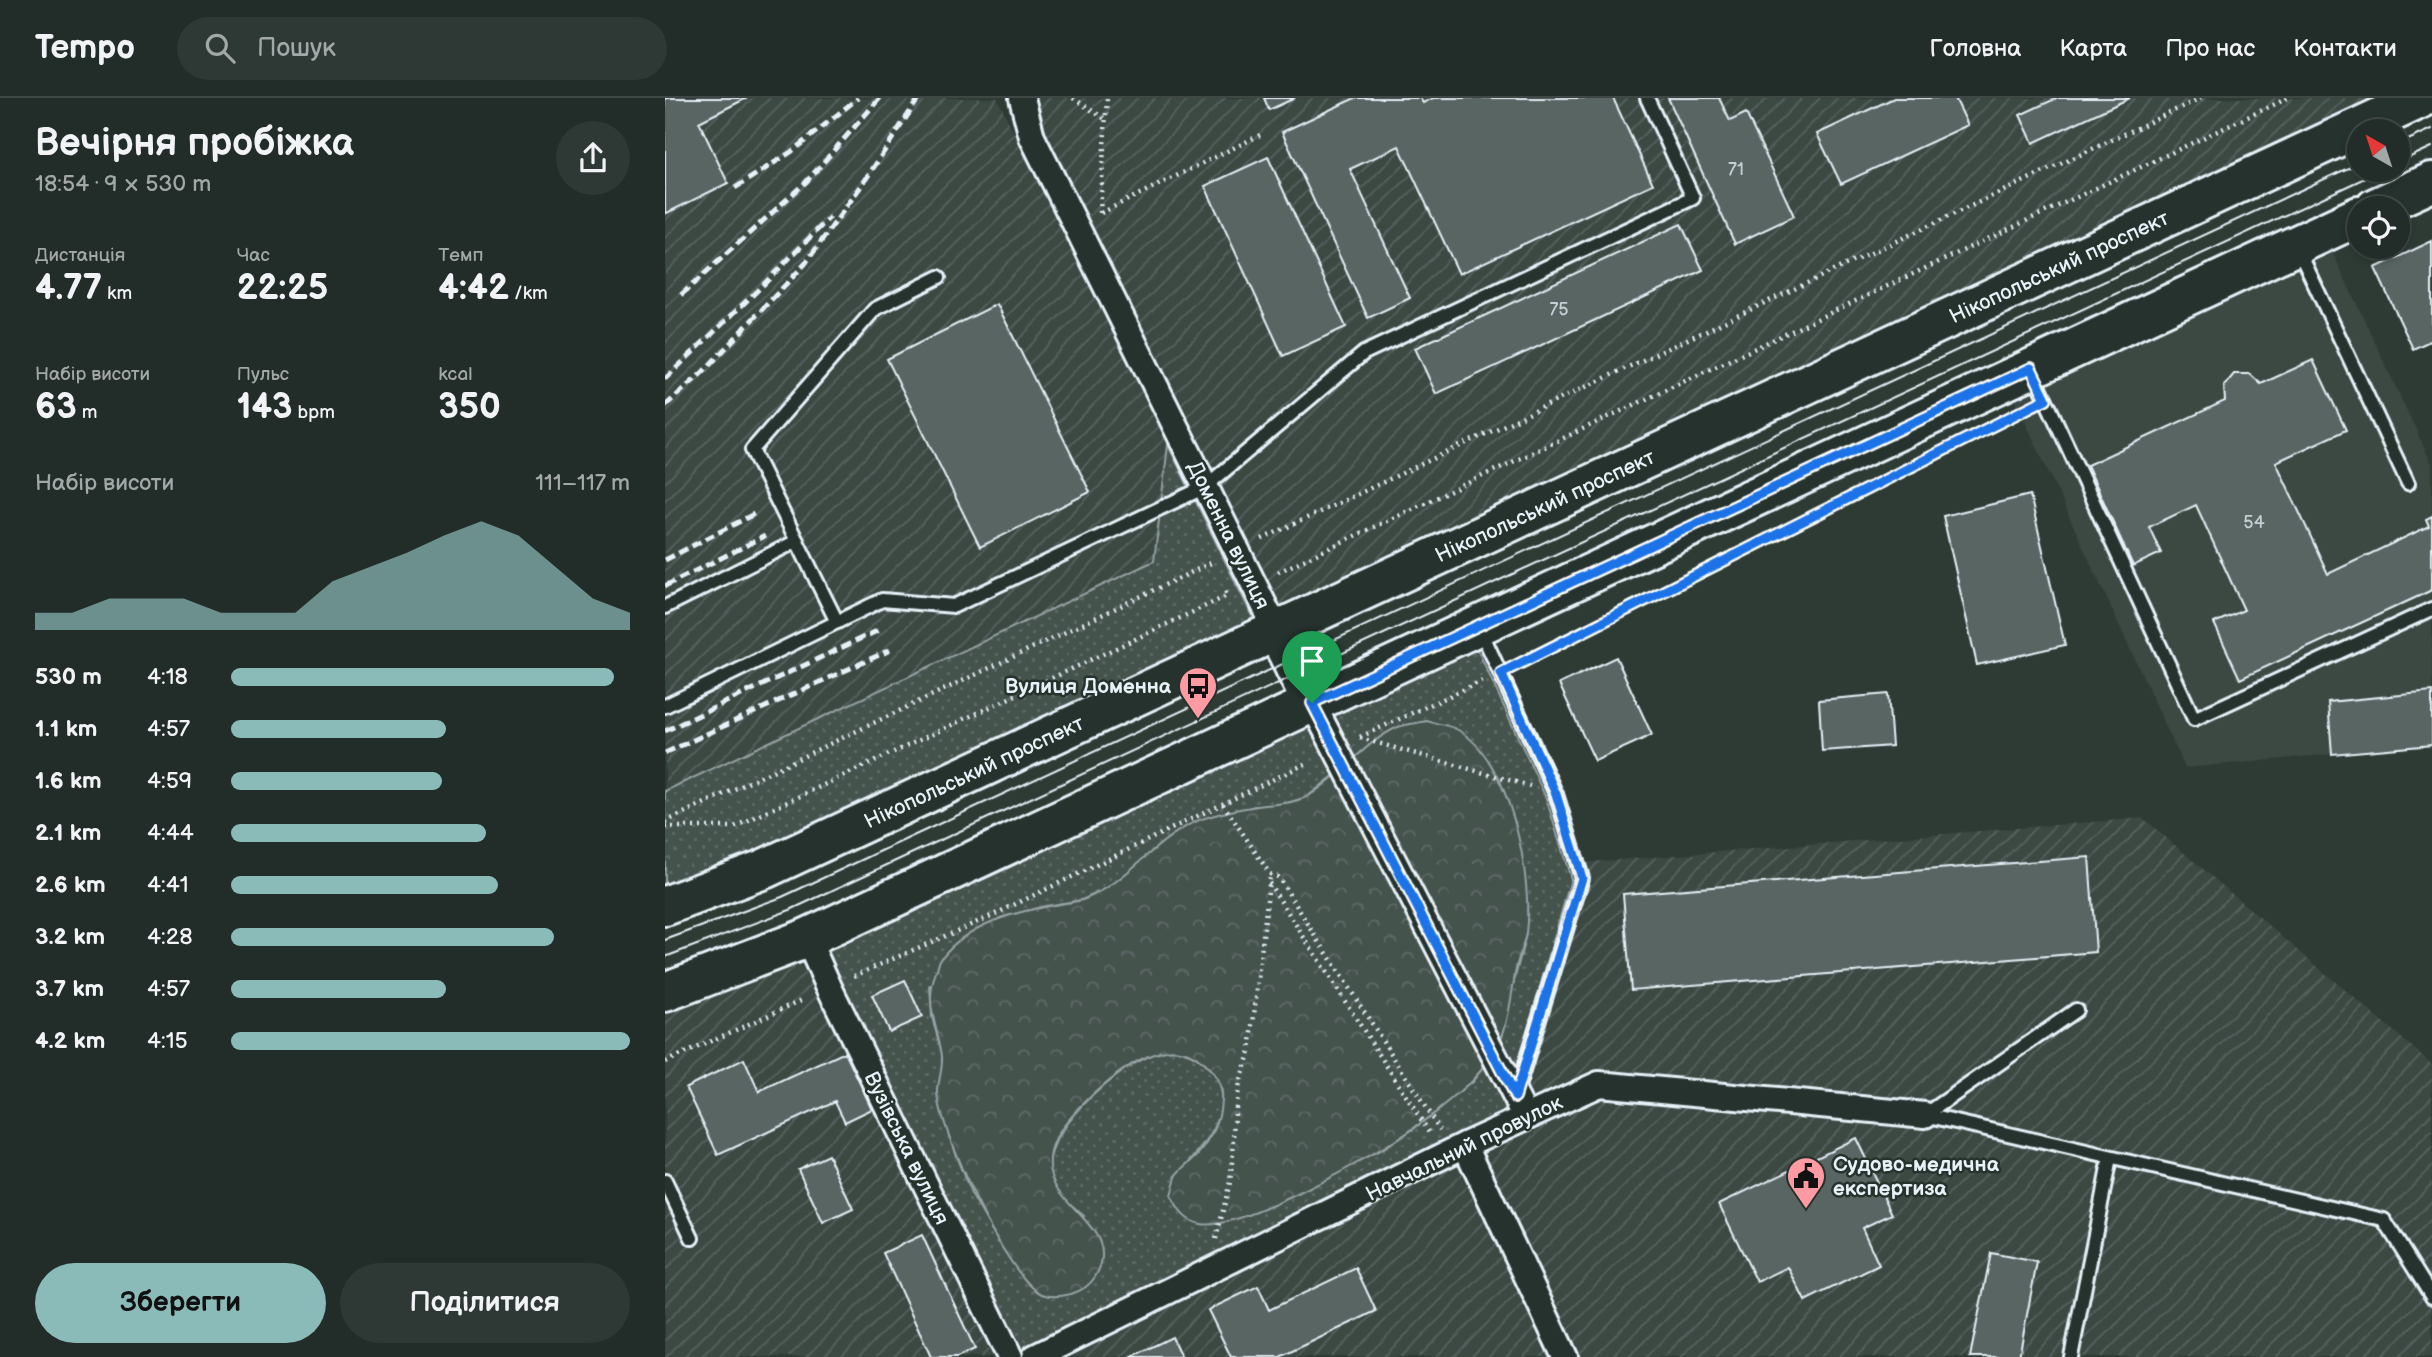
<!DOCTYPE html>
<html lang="uk">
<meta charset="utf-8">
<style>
:root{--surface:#222c28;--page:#2e3834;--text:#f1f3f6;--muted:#a2a7a8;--line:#3f4845;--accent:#8bbbb9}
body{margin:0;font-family:"Balsamiq Sans",sans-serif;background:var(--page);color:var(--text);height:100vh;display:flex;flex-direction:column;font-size:26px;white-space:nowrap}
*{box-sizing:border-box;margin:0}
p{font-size:23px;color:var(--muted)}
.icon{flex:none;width:38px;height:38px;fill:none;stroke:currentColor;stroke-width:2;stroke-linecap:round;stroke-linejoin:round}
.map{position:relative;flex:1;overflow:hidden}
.panel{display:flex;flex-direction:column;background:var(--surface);width:665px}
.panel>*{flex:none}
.needle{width:46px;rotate:321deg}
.fabs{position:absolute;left:1682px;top:21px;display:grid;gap:14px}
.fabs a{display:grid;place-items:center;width:63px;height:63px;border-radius:50%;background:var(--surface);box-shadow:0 4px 10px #0003,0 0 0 2px var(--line);font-size:35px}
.pin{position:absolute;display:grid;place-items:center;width:60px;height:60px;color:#fff;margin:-72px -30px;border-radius:50% 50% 50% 0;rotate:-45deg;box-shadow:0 0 7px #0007}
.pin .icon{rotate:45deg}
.round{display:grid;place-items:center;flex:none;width:74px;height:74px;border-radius:37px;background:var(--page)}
.headline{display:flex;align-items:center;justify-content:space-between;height:119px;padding:0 35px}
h1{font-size:38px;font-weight:700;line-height:52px}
.stats{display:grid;grid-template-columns:repeat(3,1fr);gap:10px;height:119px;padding:7px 35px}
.stats div{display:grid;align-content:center}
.stats b{font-size:35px;font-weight:700}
.stats small{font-size:19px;font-weight:400}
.stats p{font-size:19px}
.chart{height:196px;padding:14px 35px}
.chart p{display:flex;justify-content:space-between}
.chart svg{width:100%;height:126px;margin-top:7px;fill:var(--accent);opacity:.7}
.action{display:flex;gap:14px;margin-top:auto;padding:14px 35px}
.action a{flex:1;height:80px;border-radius:42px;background:var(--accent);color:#111;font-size:28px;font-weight:700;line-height:80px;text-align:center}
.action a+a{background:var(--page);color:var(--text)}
ul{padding:0 35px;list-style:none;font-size:23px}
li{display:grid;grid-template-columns:112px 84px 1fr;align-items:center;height:52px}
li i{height:18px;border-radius:9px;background:var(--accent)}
header{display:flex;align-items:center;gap:42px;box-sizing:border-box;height:98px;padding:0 35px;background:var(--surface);border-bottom:2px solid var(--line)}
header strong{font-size:33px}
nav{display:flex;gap:38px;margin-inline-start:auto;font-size:24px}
.search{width:490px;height:63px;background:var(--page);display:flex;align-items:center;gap:18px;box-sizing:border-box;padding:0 24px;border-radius:38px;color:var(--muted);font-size:26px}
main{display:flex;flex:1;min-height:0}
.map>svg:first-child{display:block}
</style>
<header>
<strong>Tempo</strong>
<div class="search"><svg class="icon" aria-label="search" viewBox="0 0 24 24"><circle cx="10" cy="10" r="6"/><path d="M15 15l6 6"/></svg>Пошук</div>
<nav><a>Головна</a><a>Карта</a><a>Про нас</a><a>Контакти</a></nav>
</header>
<main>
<section class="panel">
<div class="headline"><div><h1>Вечірня пробіжка</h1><p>18:54 · 9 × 530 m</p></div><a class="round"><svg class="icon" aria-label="share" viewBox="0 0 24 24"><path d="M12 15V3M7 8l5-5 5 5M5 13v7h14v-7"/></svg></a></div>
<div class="stats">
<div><p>Дистанція</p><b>4.77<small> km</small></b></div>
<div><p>Час</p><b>22:25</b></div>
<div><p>Темп</p><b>4:42<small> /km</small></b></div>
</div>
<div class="stats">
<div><p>Набір висоти</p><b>63<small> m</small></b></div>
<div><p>Пульс</p><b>143<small> bpm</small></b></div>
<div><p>kcal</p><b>350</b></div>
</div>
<div class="chart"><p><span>Набір висоти</span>111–117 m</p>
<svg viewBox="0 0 160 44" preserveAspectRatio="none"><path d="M0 44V38L10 38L20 33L30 33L40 33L50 38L60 38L70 38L80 27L90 22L100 17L110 11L120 6L130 11L140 22L150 33L160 38V44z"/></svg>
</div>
<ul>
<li><b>530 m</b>4:18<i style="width:96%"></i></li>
<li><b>1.1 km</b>4:57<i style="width:54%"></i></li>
<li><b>1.6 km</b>4:59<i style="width:53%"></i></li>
<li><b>2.1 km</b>4:44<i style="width:64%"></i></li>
<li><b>2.6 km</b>4:41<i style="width:67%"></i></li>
<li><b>3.2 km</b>4:28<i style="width:81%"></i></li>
<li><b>3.7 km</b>4:57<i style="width:54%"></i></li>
<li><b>4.2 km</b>4:15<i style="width:100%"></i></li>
</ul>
<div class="action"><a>Зберегти</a><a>Поділитися</a></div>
</section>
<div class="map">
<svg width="1767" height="1259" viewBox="0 0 1767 1259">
<defs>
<pattern id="industrial-furrows" width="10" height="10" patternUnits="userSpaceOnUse" patternTransform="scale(1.75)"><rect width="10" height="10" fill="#3b4843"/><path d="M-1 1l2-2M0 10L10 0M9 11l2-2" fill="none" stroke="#57635f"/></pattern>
<pattern id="grass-dots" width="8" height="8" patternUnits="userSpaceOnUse" patternTransform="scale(1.75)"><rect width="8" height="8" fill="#45524e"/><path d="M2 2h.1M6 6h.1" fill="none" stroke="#606b68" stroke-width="1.8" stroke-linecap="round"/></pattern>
<pattern id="forest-crowns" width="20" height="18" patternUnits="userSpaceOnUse" patternTransform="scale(1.75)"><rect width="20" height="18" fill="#45524e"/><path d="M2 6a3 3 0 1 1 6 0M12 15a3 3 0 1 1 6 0" fill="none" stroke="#606b68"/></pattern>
</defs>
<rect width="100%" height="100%" fill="#2e3b35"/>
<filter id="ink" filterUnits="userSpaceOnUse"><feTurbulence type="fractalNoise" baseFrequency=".0143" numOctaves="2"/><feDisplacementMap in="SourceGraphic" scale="14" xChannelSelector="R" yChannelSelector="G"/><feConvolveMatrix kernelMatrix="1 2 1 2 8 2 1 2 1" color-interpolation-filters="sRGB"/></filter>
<g filter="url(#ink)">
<path fill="#3b4843" d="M1666,151L1767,366V647L1520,670L1348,297Z"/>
<g fill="url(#industrial-furrows)">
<path d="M0,0H332L503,347L489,463L0,693Z"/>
<path d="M361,0H1723L619,517Z"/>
<path d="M1478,720L1767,966V1259H0V908L149,850L901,766Z"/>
</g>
<g fill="url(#grass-dots)" stroke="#96a2a3" stroke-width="2" fill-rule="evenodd">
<path d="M503,347L593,530L101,761L0,790V693L489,463Z"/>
<path d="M810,546L881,700L906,781L838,1017L355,1254L158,846ZM762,623L833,677L850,725L860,785L861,836L832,951L807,984L750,1030L715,1053L649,1087L511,1078C542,1048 579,1004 539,966C531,958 517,950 506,951C466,954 380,1030 384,1072C386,1092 405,1106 419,1118L377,1196L361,1183L328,1134L306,1096L291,1058L275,1007L273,992L278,972L277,955L267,919L265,889L335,820L380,808L417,802L449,787L502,742L530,724L590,708H612L642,699L702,651L733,630Z"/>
</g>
<path fill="url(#forest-crowns)" stroke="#96a2a3" stroke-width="2" d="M762,623C772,626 784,627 793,632C846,662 868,779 861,835C859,847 853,859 851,871C846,896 844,931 830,953C811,984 780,1008 750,1029C716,1055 574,1134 535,1126C519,1123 513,1111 506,1098C508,1092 509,1082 512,1077C518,1069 528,1063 534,1056C547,1041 555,1022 556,1002C558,986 548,974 537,964C498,926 428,992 402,1024C340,1102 468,1118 430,1179C425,1187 416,1193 406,1196C398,1198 386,1200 377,1196C342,1181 274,1033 273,994C273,982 278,971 277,958C272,923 258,908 272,871C273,866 275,861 278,858C303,827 346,815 384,808C396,805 409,805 420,801C463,784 488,743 530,724C542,718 572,711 587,709C606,705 627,708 645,697C673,679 703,642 733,629C742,626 753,625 762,623Z"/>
<g fill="#596563" stroke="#e8f1f8" stroke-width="2">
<path d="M0,0H82L34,24L63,85L0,116Z"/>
<path d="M599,0H630L604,12Z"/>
<path d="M690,0H755L758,5L768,0H948L988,86L794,176L734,48L685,71L745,200L703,220L617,34Z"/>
<path d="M1003,0H1054L1065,23L1081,15L1129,118L1070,146Z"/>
<path d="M1229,0H1290L1303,27L1176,86L1152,36Z"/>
<path d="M1392,0H1465L1368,45L1355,17Z"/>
<path d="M603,59L681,229L618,258L540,88Z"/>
<path d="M1016,126L1038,172L771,296L750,250Z"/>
<path d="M1767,143V242L1748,251L1710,170Z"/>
<path d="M332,206L425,394L315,449L222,261Z"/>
<path d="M1648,262L1681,332L1611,364L1663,476L1764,428L1761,421L1767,418V492L1575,581L1549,525L1579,512L1531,407L1484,429L1496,455L1468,468L1422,367L1560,303L1559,288L1569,276H1585L1596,286Z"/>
<path d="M1365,397L1400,547L1312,567L1278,418Z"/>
<path d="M951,559L987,637L930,663L894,586Z"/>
<path d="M1767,594V647L1667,656L1663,604Z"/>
<path d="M1223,596L1227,648L1157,653L1154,602Z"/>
<path d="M1424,759L1431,854L966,892L958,796Z"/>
<path d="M240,882L257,919L224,934L207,897Z"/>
<path d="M180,954L207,1011L180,1024L170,1003L53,1057L21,989L79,961L94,994Z"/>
<path d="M1191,1040L1227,1116L1197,1130L1214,1167L1140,1203L1123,1169L1092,1184L1054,1106Z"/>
<path d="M163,1057L188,1111L158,1125L133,1071Z"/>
<path d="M257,1137L310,1251L292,1259H266L218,1155Z"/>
<path d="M1326,1155L1372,1164L1354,1259H1305Z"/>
<path d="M691,1170L711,1213L615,1259H566L543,1212L593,1188L604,1212Z"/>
<path d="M507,1239L516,1259H466Z"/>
</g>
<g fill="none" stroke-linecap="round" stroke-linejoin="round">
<defs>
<g id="lane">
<path d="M1633,151L1743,385"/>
<path d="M1368,274L1529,621L1767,511"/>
<path d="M0,509L132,443"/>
<path d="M172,524L87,352L210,211L274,179"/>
<path d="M815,531L891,696L917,780L851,996"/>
<path d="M0,608L217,502L289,508L540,389L699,255L1028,100L982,0"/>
<path d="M1260,1017L1719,1122L1767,1199"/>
<path d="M1260,1017L1411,912"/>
<path d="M0,1083L27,1140"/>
<path d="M1406,1259L1445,1060"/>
</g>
<g id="street">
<path d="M357,0L367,39L612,533"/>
<path d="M647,605L861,1019"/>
<path d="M142,840L164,889L345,1259"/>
<path d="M800,1047L900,1259"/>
<path d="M370,1259L800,1047L934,986L1260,1017"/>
</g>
<g id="primary">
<path d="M1710,110L1767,84"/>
<path d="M612,533L647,605"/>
<path d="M0,808L99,771L1757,0"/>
<path d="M0,894L142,840L1694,118"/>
</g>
</defs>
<use href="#lane" stroke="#e8f1f8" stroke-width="18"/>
<use href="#street" stroke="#e8f1f8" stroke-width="30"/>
<use href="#primary" stroke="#e8f1f8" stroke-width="44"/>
<g stroke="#e8f1f8" stroke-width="4.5" stroke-dasharray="2 5" stroke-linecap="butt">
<path d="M408,0L440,21"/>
<path d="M435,115L442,0"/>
<path d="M436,115L595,37"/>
<path d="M597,441L1536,0"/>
<path d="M613,474L1623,0"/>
<path d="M854,566L1290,347"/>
<path d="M695,639L817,583"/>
<path d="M695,640L865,688"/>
<path d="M558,706L605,776L613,779L775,1032"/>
<path d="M0,724L546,465L547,467"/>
<path d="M0,729H69L562,498L560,493"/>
<path d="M604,785L766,1037"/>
<path d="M189,878L326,818L644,664"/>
<path d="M0,964L139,901"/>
<path d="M551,1141L565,1084L569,1044L570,1009L574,985L585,953L605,776"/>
</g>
<use href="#lane" stroke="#26332d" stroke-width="12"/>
<use href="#street" stroke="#26332d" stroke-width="24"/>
<use href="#primary" stroke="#26332d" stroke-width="38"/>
<g stroke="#e8f1f8" stroke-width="2">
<path d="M1732,47L1767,31"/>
<path d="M1732,65L1767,49"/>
<path d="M0,842L117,799L1694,65"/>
<path d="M0,859L125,812L1717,72"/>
</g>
<g stroke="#e8f1f8" stroke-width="5" stroke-dasharray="10 5" stroke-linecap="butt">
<path d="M70,90L126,54L193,0"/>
<path d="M16,197L141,84L215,0"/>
<path d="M0,281L96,189L165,119"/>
<path d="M0,308L38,274L140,166L199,84L254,0"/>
<path d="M0,462L89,416"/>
<path d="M0,488L100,438"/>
<path d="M0,633L216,531"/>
<path d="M0,655L225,552"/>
</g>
</g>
</g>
<g fill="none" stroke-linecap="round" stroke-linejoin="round" filter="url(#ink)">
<defs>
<path id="route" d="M1366,270L1381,301L836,575L891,696L917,780L850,999L647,605Z"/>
</defs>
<use href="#route" stroke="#fff" stroke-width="14"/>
<use href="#route" stroke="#1a73e8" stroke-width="9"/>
</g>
<defs>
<symbol id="bus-pin" viewBox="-11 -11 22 30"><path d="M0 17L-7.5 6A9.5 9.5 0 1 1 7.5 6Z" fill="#ff9aa2" stroke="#26332d"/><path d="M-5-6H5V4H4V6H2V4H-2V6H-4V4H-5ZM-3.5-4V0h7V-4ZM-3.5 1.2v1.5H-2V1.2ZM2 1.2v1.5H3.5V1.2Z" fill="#111"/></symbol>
<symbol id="civic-pin" viewBox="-11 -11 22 30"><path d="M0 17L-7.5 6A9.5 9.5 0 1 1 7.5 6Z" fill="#ff9aa2" stroke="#26332d"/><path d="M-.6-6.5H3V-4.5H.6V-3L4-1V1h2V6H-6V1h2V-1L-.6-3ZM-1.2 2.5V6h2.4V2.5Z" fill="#111"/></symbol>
</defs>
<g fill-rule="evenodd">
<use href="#bus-pin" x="511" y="566" width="44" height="60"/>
<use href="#civic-pin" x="1119" y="1056" width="44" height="60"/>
</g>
<g text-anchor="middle" stroke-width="5" stroke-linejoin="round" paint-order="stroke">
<g font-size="18" fill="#c4ced3">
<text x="1071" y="77">71</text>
<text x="894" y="217">75</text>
<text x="1589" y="430">54</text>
</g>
<g font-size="21" fill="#e8f1f8" stroke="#26332d">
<text transform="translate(1394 169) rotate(-25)" y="7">Нікопольський проспект</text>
<text transform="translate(880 408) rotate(-25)" y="7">Нікопольський проспект</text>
<text transform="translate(564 437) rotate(64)" y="7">Доменна вулиця</text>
<text transform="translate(309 674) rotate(-25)" y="7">Нікопольський проспект</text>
<text transform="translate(242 1050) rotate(64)" y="7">Вузівська вулиця</text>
<text transform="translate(799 1050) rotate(-26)" y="7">Навчальний провулок</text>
</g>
<g font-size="21" font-weight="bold" fill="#e8f1f8" stroke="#26332d" text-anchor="end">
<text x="506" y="595">Вулиця Доменна</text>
<text x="1168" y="1073" text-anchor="start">Судово-медична<tspan x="1168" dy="24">експертиза</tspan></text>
</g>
</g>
</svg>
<div class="fabs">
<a><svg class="needle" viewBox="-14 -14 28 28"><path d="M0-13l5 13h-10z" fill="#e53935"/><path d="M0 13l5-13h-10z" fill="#a2a7a8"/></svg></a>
<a><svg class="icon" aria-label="locate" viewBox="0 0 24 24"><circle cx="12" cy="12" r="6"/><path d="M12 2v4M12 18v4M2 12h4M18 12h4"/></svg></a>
</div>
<div class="pin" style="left:647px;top:605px;background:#1e9e55"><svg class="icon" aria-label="arrive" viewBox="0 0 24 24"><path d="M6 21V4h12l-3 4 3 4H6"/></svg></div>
</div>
</main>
